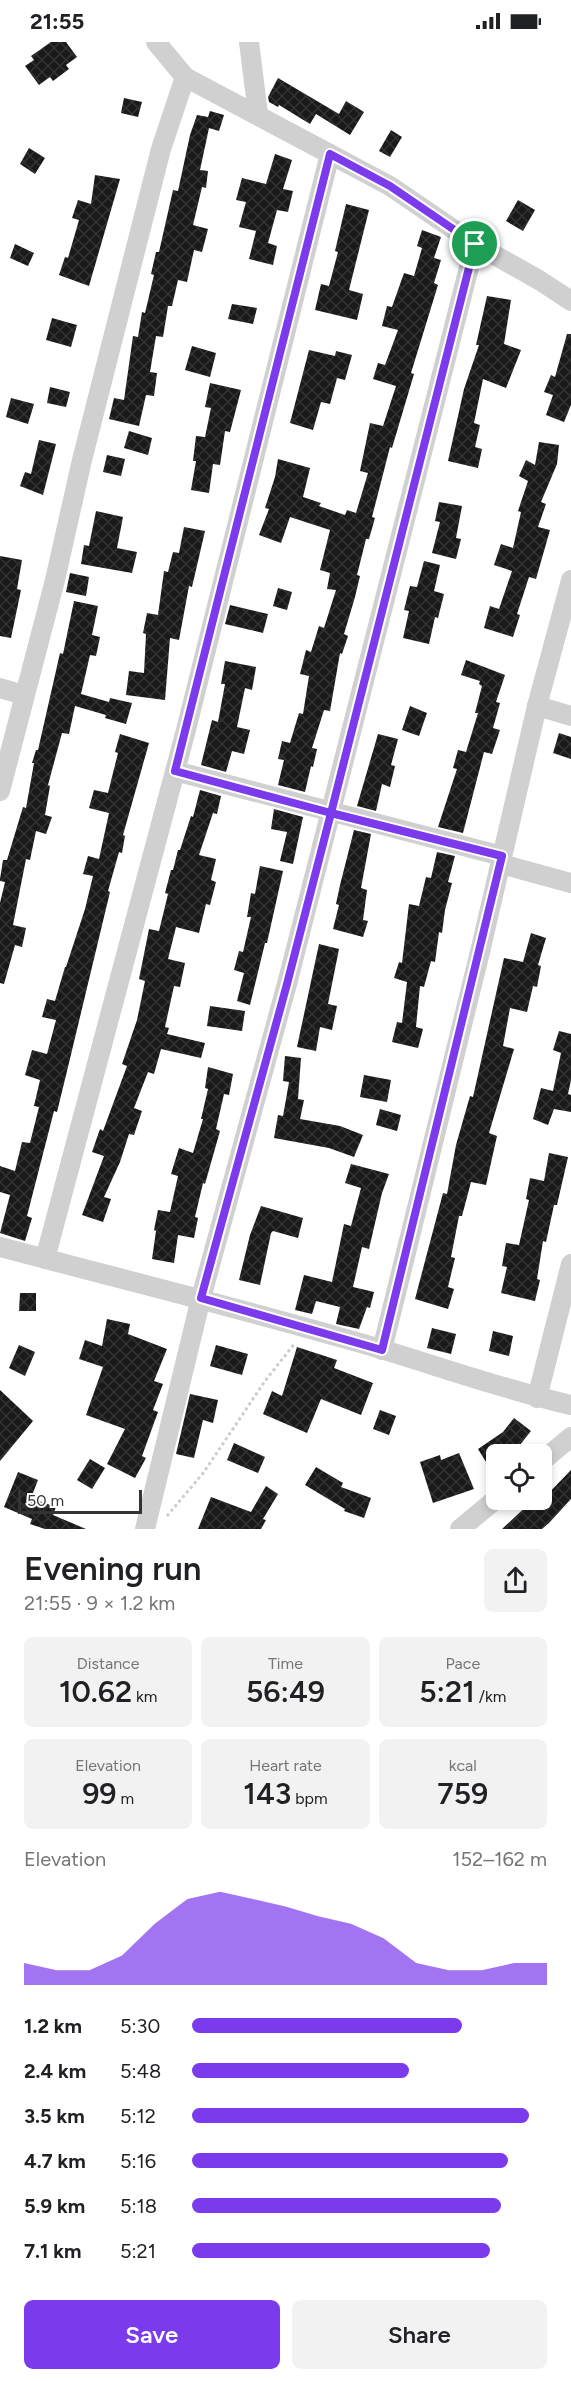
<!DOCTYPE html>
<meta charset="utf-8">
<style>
:root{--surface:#fff;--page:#f2f2f2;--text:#202124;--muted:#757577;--accent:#7c3aed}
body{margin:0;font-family:Figtree,sans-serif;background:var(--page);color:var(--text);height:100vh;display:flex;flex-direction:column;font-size:22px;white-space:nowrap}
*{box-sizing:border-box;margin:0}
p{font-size:20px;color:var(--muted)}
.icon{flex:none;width:33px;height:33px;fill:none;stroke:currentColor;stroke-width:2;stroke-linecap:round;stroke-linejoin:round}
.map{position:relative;height:1487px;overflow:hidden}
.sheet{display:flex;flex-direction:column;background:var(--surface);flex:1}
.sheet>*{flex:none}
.buttons{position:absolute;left:486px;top:1402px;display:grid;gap:12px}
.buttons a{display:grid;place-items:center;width:66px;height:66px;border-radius:9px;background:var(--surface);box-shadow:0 3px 9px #0003;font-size:30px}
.scale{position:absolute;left:18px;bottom:15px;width:124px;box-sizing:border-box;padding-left:6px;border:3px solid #333;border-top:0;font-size:16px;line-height:21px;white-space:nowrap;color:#333;-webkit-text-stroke:4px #fff;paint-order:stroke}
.pin{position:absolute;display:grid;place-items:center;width:51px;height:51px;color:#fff;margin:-26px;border:3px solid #fff;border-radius:50%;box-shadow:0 2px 6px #0007}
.round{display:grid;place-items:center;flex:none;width:63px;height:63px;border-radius:9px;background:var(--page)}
.headline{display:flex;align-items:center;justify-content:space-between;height:102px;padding:0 24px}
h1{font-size:33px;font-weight:600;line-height:45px}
.metrics{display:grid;grid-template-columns:repeat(3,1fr);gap:9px;height:102px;padding:6px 24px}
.metrics div{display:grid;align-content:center;border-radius:9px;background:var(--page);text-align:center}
.metrics b{font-size:30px;font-weight:600}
.metrics small{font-size:16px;font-weight:400}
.metrics p{font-size:16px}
.chart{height:168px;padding:12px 24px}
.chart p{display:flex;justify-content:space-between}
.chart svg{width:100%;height:108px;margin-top:6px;fill:var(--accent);opacity:.7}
.cta{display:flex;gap:12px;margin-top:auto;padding:12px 24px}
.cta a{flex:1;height:69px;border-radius:9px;background:var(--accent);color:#fff;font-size:24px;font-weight:600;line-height:69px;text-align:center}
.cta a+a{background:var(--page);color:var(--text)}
ul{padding:0 24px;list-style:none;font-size:20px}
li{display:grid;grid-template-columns:96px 72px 1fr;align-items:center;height:45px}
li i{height:15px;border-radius:8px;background:var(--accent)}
.status{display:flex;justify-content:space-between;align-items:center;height:42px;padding:0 30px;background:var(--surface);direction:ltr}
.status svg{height:16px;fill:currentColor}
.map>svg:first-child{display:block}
</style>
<div class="status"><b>21:55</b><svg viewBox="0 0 49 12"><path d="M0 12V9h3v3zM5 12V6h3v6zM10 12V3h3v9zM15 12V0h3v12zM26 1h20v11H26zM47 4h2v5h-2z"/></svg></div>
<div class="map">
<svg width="571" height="1487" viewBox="0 0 571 1487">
<defs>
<pattern id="building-cross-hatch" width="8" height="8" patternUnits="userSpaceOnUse" patternTransform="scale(1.5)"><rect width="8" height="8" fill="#1a1a1a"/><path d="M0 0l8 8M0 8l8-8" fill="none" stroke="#333"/></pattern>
</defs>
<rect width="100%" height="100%" fill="#fff"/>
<g fill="url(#building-cross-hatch)">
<path d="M51,0H66L77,15L66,23L69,27L53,39L50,35L39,43L25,24L34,18L31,14Z"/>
<path d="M278,36L339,72L346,59L364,70L350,93L316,72L310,82L279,63L278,65L269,60L268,55Z"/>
<path d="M124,56L142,60L138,75L121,71Z"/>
<path d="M210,69L224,73L219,89L209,86L200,128L208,129L206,146L202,145L193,183L208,187L202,210L194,208L187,240L178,238L172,264H168L163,295L156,294L150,330L157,331L154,354L146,353L139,384L109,377L114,356L124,358L133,294L138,295L142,270L145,271L154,233L151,232L156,210H159L173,148L178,149L190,93L197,73L208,75Z"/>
<path d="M391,88L402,95L390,115L379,109Z"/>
<path d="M29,106L45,116L35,132L20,122Z"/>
<path d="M275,112L292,118L283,147L293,149L288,170L277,168L268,201L277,204L273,223L249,217L256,189L239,185L246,160L236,158L242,136L266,142Z"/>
<path d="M95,133L120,137L89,244L59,233L65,215L68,216L79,178L72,176L78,158L91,162Z"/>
<path d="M518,158L535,168L523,189L506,179Z"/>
<path d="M346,162L369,168L349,248L363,252L357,278L315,268L321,242L329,244L338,210L335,209Z"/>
<path d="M422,188L441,195L434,216L441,218L434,241L438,243L411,331L414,332L392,406L390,405L372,475L375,476L369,497H366L357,533L360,534L355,555L344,592L348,594L342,612L340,611L330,669L324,668L312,706L317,707L313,725L311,724L305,750L278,743L284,718L278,717L282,699L290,701L299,671L303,672L309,634L300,632L306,608L311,610L319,584L324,586L336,548L327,547L330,531L320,528L330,488L290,475L281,501L259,493L269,467L265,466L275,435L278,417L310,426L303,455L321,461L319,464L345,473L347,468L356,471L368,431L360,429L370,381L383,384L396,344L373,337L378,321L385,323L398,288L382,284L387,264L392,265L404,231L414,234L422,206L417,204Z"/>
<path d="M15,202L34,211L28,224L10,216Z"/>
<path d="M487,254L511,258L504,302L521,308L506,346L483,337L474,381L480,383L475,405L482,407L478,426L448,419L464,347L479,303H476Z"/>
<path d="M232,262L257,266L253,282L228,277Z"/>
<path d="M52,276L77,283L71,305L46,298Z"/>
<path d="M567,292H571V363L564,380L546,373L553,353L544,350L551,333L555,335Z"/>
<path d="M192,304L216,311L210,335L185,328Z"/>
<path d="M309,308L335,314L336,309L352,313L345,338L337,336L330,362L321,360L313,388L290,381Z"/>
<path d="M210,341L241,348L230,390L225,389L220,423L213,422L209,451L191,448L196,419H193L196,394L205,395L211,366L205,365Z"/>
<path d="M50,345L70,350L66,365L47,361Z"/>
<path d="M11,356L34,362L28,382L6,375Z"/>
<path d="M129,389L152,396L148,413L124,406Z"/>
<path d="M39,398L56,402L43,453L20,444L25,430L31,432Z"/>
<path d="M539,400L559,403L557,422L541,460L546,462L538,485L550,488L536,537L529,535L517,572L520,573L513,595L484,586L490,564L499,567L512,529L494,523L501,502L513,506L521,470L518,469L528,439L519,434L526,418L535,423Z"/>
<path d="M107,413L125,417L121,434L103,430Z"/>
<path d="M439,460L462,464L456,496L461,497L456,517L432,511L440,480L435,479Z"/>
<path d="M96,469L123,475L117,506L137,510L132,531L81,522L84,503L89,504Z"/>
<path d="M184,485L205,489L192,545L189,544L179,598L170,596L165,658L126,653L129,629L144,631L146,592L143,591L147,571L158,573L164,529L168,530L173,510L179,511Z"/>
<path d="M0,514L22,518L17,547L21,548L11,596L0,594Z"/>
<path d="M424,519L440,523L434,549L444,552L438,576L435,575L429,602L403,596L409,569L404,568L410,544L417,545Z"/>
<path d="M70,531L89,535L86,554L66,550Z"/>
<path d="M278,546L292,550L287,568L273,564Z"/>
<path d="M74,559L98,564L92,593L100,595L96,614L90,613L81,652L109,660L110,656L132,661L126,682L105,676L106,673L75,664L69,692L62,691L48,743L50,744L45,773L52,775L46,792L36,789L30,818L26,817L13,883L26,886L22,905L15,903L4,942L0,941V861L5,840L0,839V837L3,818H7L23,765L26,766L34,721H32L36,708H38L60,611L63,612Z"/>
<path d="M230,563L268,572L263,591L225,582Z"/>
<path d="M466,618L505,633L496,660L500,661L493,686L500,688L492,712L484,710L463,791L438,785L457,727L453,726L458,708L466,710L478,671H475L482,644L479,642L480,639L461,633Z"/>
<path d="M225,619L256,625L252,648L245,646L237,685L250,688L244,712L232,709L226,730L201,723L212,678L218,680L225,642H221Z"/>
<path d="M410,664L427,671L419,694L402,688Z"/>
<path d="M559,691L571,695V717L553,711Z"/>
<path d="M120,692L149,701L123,793L125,794L122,811L119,810L108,849L110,850L68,1025L57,1070L54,1069L27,1174L32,1176L25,1199L0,1191L10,1153L0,1150V1124L15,1129L22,1100L30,1101L39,1065L34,1064L40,1038L25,1033L32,1008L47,1012L56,978L42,975L47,957L55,959L65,925H66L85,867L93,834L83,832L88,814L99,817L109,771L89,766L94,748L108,751L118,711L115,710Z"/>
<path d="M378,692L398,697L391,723L395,724L390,745L382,742L376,769L357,764Z"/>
<path d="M200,748L221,754L217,772L213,771L199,813L216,817L211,838L216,840L210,863L206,862L199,891L176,885L168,917L185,921L180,945L174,944L165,985L169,986L167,992L205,1001L201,1016L161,1007L154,1032L148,1030L134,1066L142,1069L134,1093L129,1092L120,1120L104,1155L111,1157L103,1180L82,1173L104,1114L92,1110L100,1087L103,1089L127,1024L122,1022L137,978L145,939L139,937L149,887L159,889L168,852L165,851L171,828H173L178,808H180L191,774L193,775Z"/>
<path d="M274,767L303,775L293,822L280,819L287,790L271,787Z"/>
<path d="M354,788L371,792L361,846L367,848L363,878L368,879L363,895L333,887L339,863L336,862L340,843Z"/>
<path d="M437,810L455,814L448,840L452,841L445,868L442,891L439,890L435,920L431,919L424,945L420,944L416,985L423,987L418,1006L392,1000L397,980L402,981L407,940L394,936L399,920L402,921L409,862L419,864L426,835L431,836Z"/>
<path d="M260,824L283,829L267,901H265L250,963L237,959L244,931L234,928L239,909L243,910L251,875H247L251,851L255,852Z"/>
<path d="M531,891L546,896L538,923L541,924L537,945L533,944L527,970L510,966L503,1004L514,1007L489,1091L497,1094L486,1143L471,1140L462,1174H459L451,1215L455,1216L448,1245L454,1247L448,1267L415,1257L443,1151L447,1152L456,1103L470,1054L473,1055L504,916L523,920Z"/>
<path d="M319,902L339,907L328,962L337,964L332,988L320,985L316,1009L297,1005Z"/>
<path d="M210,964L245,969L242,989L207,984Z"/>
<path d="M559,989L571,992V1038L568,1052L571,1053V1070L554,1067L548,1083L533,1077L541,1046L553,1049L561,1011L553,1008Z"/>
<path d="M285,1014L301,1016L298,1057L304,1058L300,1077L340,1084L363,1093L354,1115L329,1106L274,1096L278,1073L283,1074L289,1040L283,1039Z"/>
<path d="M208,1025L233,1032L229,1053L224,1052L216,1087L220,1089L205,1142L203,1141L195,1175L198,1176L194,1196L178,1193L174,1221L152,1217L156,1189L154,1188L158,1168L170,1170L178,1134L171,1132L179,1106L193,1111L203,1077H201L208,1047L205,1046Z"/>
<path d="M364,1033L391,1038L387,1060L360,1055Z"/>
<path d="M380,1067L401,1073L397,1089L376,1083Z"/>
<path d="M549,1111L568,1115L557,1163H554L546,1200L543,1199L537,1237L540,1238L535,1259L501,1251L507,1225L502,1224L506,1201L519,1203L529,1158L526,1157L530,1136L544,1139Z"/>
<path d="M351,1122L389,1132L382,1151L369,1207L362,1205L353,1245L374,1250L370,1266L367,1265L359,1287L336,1282L340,1265L316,1259L312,1272L295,1268L304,1233L332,1240L344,1182L351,1184L361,1146L345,1141Z"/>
<path d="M261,1164L303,1176L298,1196L273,1189L271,1191L260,1243L239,1238L250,1193Z"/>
<path d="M20,1251H36V1269H19Z"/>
<path d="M107,1277L130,1282L128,1292L167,1307L154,1339L163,1342L153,1368L158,1370L142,1414L146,1416L135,1436L107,1422L125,1387L86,1373L103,1325L79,1317L85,1298L102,1304Z"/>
<path d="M432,1286L456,1292L451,1312L427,1306Z"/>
<path d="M493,1289L513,1294L509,1314L489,1309Z"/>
<path d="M19,1303L35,1310L25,1334L9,1326Z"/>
<path d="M216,1303L248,1312L242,1333L210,1324Z"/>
<path d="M297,1305L337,1318L334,1326L373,1341L361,1373L321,1357L307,1391L263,1372L272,1349L282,1354Z"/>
<path d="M0,1348L33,1379L0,1419Z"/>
<path d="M190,1352L218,1358L213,1381L203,1378L194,1416L176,1412Z"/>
<path d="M380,1368L396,1374L389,1393L373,1387Z"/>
<path d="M514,1376L531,1389L512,1413H496V1436L478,1407L503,1390Z"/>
<path d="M234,1401L265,1415L258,1431L227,1418Z"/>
<path d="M459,1411L474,1447L433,1461L420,1420L440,1413L441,1418Z"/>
<path d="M90,1417L105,1426L92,1447L77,1438Z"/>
<path d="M316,1425L343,1441L341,1445L371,1456L364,1476L344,1469L345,1467L305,1443Z"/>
<path d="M571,1428V1457L549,1481L542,1487H502L533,1458H542Z"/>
<path d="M18,1430L38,1438L31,1456L56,1465L53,1473L86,1487H45L30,1482L32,1477L4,1465Z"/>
<path d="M266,1444L278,1452L263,1477L266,1478L261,1487H198L211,1455L251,1470Z"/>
</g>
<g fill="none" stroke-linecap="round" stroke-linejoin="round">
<path stroke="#cdcdcd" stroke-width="3" stroke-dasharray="3 3" stroke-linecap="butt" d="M167,1474L204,1430L265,1339L295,1301"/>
<g stroke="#d0d0d0" stroke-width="20">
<path d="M156,0L185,35L390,144L475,202L539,238L571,259"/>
<path d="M249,0L258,72"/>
<path d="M0,646L24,653"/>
<path d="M537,664L571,674"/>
<path d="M175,729L502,814"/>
<path d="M0,749L55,538L82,418L161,107L185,35"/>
<path d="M501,822L571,841"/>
<path d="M0,1205C113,1235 227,1263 339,1295C417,1316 492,1345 571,1363"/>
<path d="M45,1217L186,688L330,112"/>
<path d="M382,1308L480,910L537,664L571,538"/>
<path d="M537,1356L571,1222"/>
<path d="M542,1419L571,1395"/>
<path d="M145,1487L201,1256L287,942L475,202"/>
<path d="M460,1487L496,1457"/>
</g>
</g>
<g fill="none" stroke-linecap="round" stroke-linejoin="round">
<defs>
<path id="route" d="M475,202L390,144L330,112L175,729L331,771L287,942L201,1256L382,1308L502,814L331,771L475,202"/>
</defs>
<use href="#route" stroke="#fff" stroke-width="12"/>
<use href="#route" stroke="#7c3aed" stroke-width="8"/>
</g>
</svg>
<div class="buttons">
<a><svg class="icon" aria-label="locate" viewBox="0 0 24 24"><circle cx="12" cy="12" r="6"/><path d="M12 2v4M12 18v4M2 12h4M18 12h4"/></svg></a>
</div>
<div class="scale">50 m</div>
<div class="pin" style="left:475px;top:202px;background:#1e9e55"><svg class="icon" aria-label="arrive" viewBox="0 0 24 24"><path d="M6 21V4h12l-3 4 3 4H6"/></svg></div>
</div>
<section class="sheet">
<div class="headline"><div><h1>Evening run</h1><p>21:55 · 9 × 1.2 km</p></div><a class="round"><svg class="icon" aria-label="share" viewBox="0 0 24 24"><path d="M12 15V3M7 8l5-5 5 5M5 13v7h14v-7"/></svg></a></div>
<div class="metrics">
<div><p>Distance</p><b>10.62<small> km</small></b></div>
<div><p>Time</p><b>56:49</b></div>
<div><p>Pace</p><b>5:21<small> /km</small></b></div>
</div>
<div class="metrics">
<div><p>Elevation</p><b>99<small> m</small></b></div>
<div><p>Heart rate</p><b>143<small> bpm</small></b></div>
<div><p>kcal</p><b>759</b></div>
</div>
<div class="chart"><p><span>Elevation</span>152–162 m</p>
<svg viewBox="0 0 160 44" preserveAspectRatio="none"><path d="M0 44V35L10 38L20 38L30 32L40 19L50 9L60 6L70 9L80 12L90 16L100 19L110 25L120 35L130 38L140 38L150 35L160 35V44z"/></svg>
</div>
<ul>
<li><b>1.2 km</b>5:30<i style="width:76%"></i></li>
<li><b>2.4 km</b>5:48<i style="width:61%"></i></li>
<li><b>3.5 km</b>5:12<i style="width:95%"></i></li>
<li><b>4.7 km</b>5:16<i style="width:89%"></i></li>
<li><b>5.9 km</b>5:18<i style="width:87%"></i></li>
<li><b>7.1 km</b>5:21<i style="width:84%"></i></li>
</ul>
<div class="cta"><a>Save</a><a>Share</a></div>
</section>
